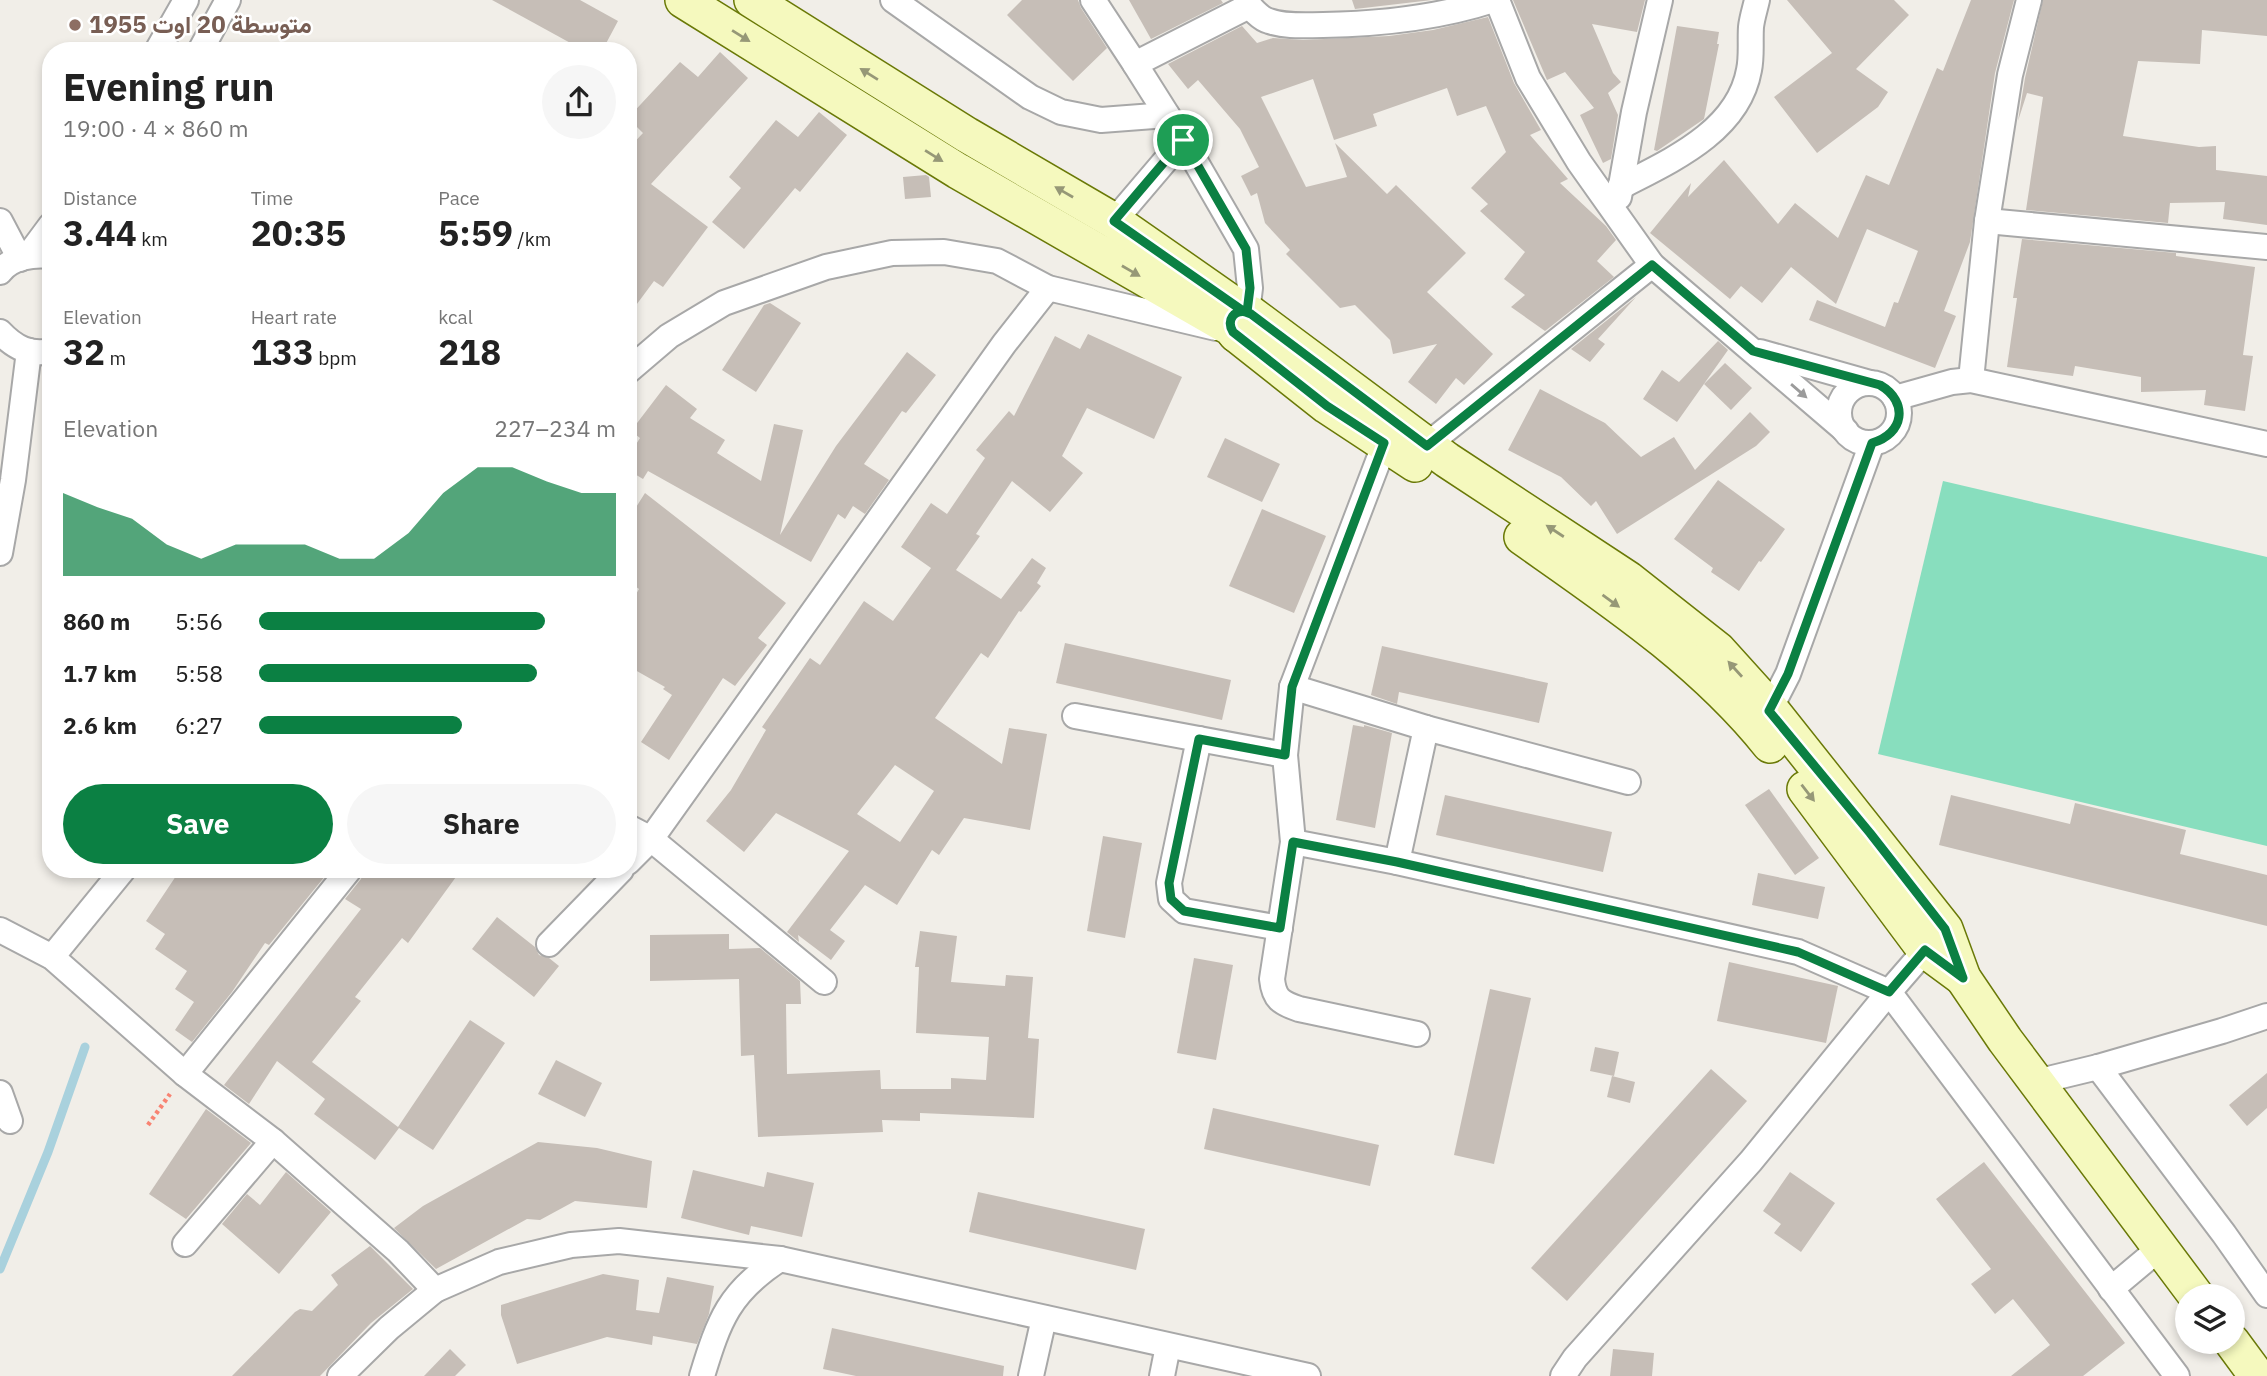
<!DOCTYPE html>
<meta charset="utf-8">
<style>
:root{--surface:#fff;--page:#f6f6f6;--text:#222;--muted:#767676;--accent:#0b8043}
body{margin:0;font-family:"IBM Plex Sans",Vazirmatn,sans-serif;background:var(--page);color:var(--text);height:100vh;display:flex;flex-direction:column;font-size:26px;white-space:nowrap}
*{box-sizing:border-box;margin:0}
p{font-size:23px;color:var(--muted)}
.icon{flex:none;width:38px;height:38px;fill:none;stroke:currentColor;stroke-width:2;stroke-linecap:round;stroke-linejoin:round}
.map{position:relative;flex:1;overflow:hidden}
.drawer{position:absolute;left:42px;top:42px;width:595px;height:836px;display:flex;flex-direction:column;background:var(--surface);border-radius:28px;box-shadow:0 4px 10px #0003}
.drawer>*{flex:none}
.tools{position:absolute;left:2175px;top:1284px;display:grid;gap:14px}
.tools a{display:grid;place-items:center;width:70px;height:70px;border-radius:50%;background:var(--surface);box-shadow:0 4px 10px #0003;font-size:35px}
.pin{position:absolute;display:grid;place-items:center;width:60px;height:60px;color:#fff;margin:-30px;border:4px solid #fff;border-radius:50%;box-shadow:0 2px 7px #0007}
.round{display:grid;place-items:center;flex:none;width:74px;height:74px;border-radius:37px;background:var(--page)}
.headline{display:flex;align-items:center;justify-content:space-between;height:119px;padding:0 21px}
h1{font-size:38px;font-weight:700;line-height:52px}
.metrics{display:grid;grid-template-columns:repeat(3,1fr);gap:10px;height:119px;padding:7px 21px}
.metrics div{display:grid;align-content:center}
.metrics b{font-size:35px;font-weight:700}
.metrics small{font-size:19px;font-weight:400}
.metrics p{font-size:19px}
.chart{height:196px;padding:14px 21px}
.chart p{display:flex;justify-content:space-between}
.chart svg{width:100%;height:126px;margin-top:7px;fill:var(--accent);opacity:.7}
.button{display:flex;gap:14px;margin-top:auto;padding:14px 21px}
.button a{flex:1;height:80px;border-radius:42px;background:var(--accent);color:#fff;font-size:28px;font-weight:700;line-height:80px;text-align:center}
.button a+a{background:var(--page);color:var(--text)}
ul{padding:0 21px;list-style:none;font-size:23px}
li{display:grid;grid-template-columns:112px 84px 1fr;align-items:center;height:52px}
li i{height:18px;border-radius:9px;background:var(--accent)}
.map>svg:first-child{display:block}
</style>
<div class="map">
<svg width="2267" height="1376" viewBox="0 0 2267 1376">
<rect width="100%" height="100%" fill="#f1eee8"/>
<path fill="#88debe" d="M1943,481L2267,557V846L1878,754Z"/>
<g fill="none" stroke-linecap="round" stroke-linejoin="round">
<path stroke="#a9d1dd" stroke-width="9" d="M0,1269L48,1152L85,1047"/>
</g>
<g fill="#c6beb7" fill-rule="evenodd">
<path d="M492,0H580L618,21L602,51H585Z"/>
<path d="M1022,0H1078L1081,8L1107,48L1073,81L1007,15Z"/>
<path d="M1129,0H1221L1223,3L1151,39Z"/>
<path d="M1352,0H1432L1355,9Z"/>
<path d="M1513,0H1645L1637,32L1592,24L1613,73L1621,82L1608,93L1618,115L1611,159L1603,163L1580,115L1594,108L1565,72L1547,80Z"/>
<path d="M1787,0H1894L1909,15L1856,69L1888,92L1878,107L1817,153L1774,97L1832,53Z"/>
<path d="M1971,0H2014L1995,73L1970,242L1944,311L1956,316L1935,368L1809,320L1817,300L1885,327L1894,302L1898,303L1918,251L1867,229L1836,304L1791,267L1762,303L1741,286L1730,299L1650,233L1691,183L1688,197L1724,160L1778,224L1795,203L1838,238L1866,175L1889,185L1937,68L1943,71Z"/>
<path d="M2043,0H2267V36L2202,30L2200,64L2138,61L2123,136L2199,147L2216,146V170L2267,176V225L2223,219L2225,202L2170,203L2168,223L2026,210L2043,97L2027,93L2018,121L2025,78Z"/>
<path d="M1488,17L1514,83L1541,130L1530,135L1568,179L1560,183L1606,226L1616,240L1597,261L1614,277L1545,331L1511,307L1525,295L1504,279L1525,252L1480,211L1488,204L1471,188L1506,152L1486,106L1457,116L1447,88L1373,114L1377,126L1334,140L1313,79L1261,97L1306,187L1347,177L1335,143L1387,194L1396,185L1466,253L1427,292L1493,354L1464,385L1456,378L1436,404L1408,382L1437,344L1393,354L1390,340L1355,305L1340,308L1286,254L1290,250L1265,223L1257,193L1251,196L1241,176L1259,167L1240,129L1198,80L1188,89L1168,64L1242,26L1257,43L1273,38L1303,40L1389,36L1433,30Z"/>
<path d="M1677,26L1719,32L1717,44H1719L1704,119L1657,151L1654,150Z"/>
<path d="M720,52L748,78L651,184L708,227L663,287L654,281L628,316V149L643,133L628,118L680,62L698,77Z"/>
<path d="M819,112L847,135L800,192L795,188L744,249L712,222L741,188L729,177L776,120L798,137Z"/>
<path d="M926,175L929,177L931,197L905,199L903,177Z"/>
<path d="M2022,239L2176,253V256L2255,267L2243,355L2253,356L2245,411L2204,405L2206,390L2141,392V377L2075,366L2073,376L2007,367L2017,298H2013Z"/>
<path d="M1636,297L1598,339L1605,344L1590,362L1571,349Z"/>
<path d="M770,303L801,323L756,392L722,370L764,305Z"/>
<path d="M1088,334L1182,377L1154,439L1087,408L1062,456L1083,473L1050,512L1012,481L976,534L980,536L956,570L1001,599L1032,558L1046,568L1037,583L1041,586L1021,612L1019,611L988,658L981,653L935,718L1002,764L1009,728L1047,734L1030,830L964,818L939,855L932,850L897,905L865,885L830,930L845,941L831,960L798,935L799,942L787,932L849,851L776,813L744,852L706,821L731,790L766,730L762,727L810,658L820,665L864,601L893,621L931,568L901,547L931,503L947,514L985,458L976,450L1009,411L1014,416L1055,336L1080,349ZM895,765L934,791L900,842L857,814Z"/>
<path d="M1718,341L1728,350L1677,422L1643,399L1662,370L1679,382Z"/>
<path d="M907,352L936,375L906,413L902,411L864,464L889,480L865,514L853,506L845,519L838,514L811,562L648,471L643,479L628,470V457L640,438L631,431L666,385L697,409L690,418L725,440L717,453L761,481L774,424L803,430L780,535L836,446Z"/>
<path d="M1725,363L1752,388L1731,410L1704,384Z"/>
<path d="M1540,389L1605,423L1641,457L1674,437L1695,470L1750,412L1770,432L1756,446L1617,534L1596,501L1591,506L1561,477L1508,450Z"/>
<path d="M1225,438L1280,464L1262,502L1207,477Z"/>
<path d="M1718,480L1785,529L1761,562L1759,561L1739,591L1711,572L1713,568L1674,539Z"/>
<path d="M645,493L786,603L758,638L767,645L735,686L723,678L669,760L641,742L672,695L663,689L665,687L628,666V608L639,589L628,581V520Z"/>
<path d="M1262,509L1326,536L1294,613L1229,586Z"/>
<path d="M1065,643L1231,680L1222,720L1056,683Z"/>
<path d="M1382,646L1548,683L1539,723L1399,692L1397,704L1371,695Z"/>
<path d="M1353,725L1364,727V725L1392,733L1375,828L1336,820Z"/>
<path d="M1769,789L1819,858L1795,875L1745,805Z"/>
<path d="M1445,795L1612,832L1603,872L1436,835Z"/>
<path d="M1951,795L2070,824L2075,803L2186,830L2180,854L2267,875V926L1939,845Z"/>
<path d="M1103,836L1142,843L1125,938L1087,931Z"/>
<path d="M180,870H330L269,945L265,943L232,992L192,1042L175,1030L194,1002L175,989L187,971L155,949L165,934L146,921Z"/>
<path d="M364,870H461L408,943L402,938L355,997L361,1001L312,1062L398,1127L470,1020L505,1043L433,1150L399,1128L375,1160L314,1114L325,1099L277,1061L249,1104L224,1085L361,909L345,899L361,879Z"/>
<path d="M1758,873L1825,887L1818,919L1752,905Z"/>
<path d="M497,917L535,947L539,955L549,958L559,966L534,997L472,949Z"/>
<path d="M920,931L957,936L951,982L1005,986L1006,975L1033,977L1028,1038L1039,1039L1034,1118L920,1113V1121L882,1120L883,1132L758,1137L754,1055L741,1056L739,979L650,981V935L729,934V949L760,948L800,981L801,1004H786L787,1074L880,1070L881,1089H951V1078L986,1080L989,1037L916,1033L919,967H915Z"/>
<path d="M1194,958L1233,965L1216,1060L1177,1053Z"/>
<path d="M1729,962L1838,986L1826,1043L1717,1021Z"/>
<path d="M1490,989L1531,998L1494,1164L1454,1155Z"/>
<path d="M1595,1047L1619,1052L1614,1076L1590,1071Z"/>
<path d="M556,1060L602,1083L585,1117L538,1094Z"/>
<path d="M1711,1069L1747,1101L1567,1301L1531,1268Z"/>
<path d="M2267,1073V1108L2247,1126L2229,1105Z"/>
<path d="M1612,1076L1635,1082L1630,1103L1607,1097Z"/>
<path d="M1213,1108L1379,1145L1370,1186L1204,1149Z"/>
<path d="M206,1109L251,1143L186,1219L149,1194Z"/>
<path d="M538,1142L597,1148L652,1161L647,1208L575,1201L540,1220L527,1219L436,1269L394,1228L423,1206Z"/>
<path d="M1984,1162L2125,1343L2083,1376H2011L2050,1345L2013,1299L1995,1314L1971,1284L1991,1269L1936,1199Z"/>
<path d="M693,1170L764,1187L767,1172L814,1183L802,1237L751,1226L749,1235L681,1218Z"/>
<path d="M286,1172L331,1212L279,1274L222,1224L247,1194L260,1205Z"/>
<path d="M1790,1172L1835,1203L1801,1252L1774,1233L1781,1224L1763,1211Z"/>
<path d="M978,1192L1145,1229L1136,1270L969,1232Z"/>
<path d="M370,1246L413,1289L371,1323L320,1376H232L295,1312L300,1309L312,1311L338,1285L331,1275Z"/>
<path d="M603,1274L639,1280L636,1310L659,1313L667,1277L714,1286L709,1314L697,1344L653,1336L652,1345L607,1337L517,1364L501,1315V1305Z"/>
<path d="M832,1328L1004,1366L1003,1376H856L823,1369Z"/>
<path d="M450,1349L466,1365L455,1376H424Z"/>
<path d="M1613,1349L1654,1353L1652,1376H1610Z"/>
</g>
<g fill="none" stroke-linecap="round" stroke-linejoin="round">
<defs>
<g id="minor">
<path d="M893,0L1030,97L1061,112L1101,120L1167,115"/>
<path d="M1093,0L1135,64L1249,6"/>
<path d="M1246,0C1250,8 1261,19 1269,21C1286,27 1306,25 1323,25C1380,24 1438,18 1493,0"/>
<path d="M1497,0L1528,78L1579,162L1652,265L1846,431"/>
<path d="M157,51L186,0"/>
<path d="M200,51L228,0"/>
<path d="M1135,64L1183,140L1246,249L1250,288L1247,312"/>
<path d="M1620,187C1670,161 1738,132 1749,70C1752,56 1750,41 1751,27C1752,18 1755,9 1757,0"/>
<path d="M1619,197L1634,112L1660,0"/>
<path d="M0,221L20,259"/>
<path d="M1114,221L1183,140"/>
<path d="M1987,221L2267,247"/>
<path d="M28,256L51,225"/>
<path d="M0,272C11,257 33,254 51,256"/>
<path d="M0,332C14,347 30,356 51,351"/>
<path d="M1760,352L1870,383"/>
<path d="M628,371L669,336L724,303L826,267L892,253L944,252L997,261L1048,288L1216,328"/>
<path d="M1971,380L1987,221L2010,75L2029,0"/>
<circle cx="1869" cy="413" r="30"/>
<path d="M1895,398L1952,382L1971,380L2267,444"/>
<path d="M1390,430L1292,687L1285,755L1293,842L1272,979C1274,999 1281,1003 1299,1009L1417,1034"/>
<path d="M1427,445L1652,265"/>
<path d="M0,553L13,480L29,351"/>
<path d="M1292,687L1426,728L1628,782"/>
<path d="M1075,716L1285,755"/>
<path d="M1763,718L1769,711L1788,674L1872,443"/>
<path d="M1199,739L1169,883L1171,899L1184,911L1280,928"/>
<path d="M628,827L651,839L824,982"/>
<path d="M1293,842L1397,862L1798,952L1889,992L1935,939"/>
<path d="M628,862L651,839L1004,344L1048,288"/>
<path d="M1397,862L1426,728"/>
<path d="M0,930L52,957L185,1074L273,1141L398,1251L435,1290"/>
<path d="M549,944L621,870"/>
<path d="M52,957L123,870"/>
<path d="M2098,1067L2224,1234L2267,1295"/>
<path d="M185,1074L349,870"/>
<path d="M2036,1082L2098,1067L2222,1031L2267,1016"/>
<path d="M0,1093L10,1121"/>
<path d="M185,1244L273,1141"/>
<path d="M2111,1289L2160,1248"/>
<path d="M340,1376L389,1328L435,1290L499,1262L571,1245L619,1241L780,1259"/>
<path d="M702,1376C719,1320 729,1292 780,1259L1308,1376"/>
<path d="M1031,1376L1044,1318"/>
<path d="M1162,1376L1168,1346"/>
<path d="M1563,1376L1575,1358L1751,1161L1889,992L2177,1376"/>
</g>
<g id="secondary">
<path d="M683,0L958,171L1231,328L1236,334L1248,335L1254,329"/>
<path d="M752,0L967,135L1114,221L1243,311"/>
<path d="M1251,314L1447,460L1628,579L1718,650L1765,702L1945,929L1963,978L2005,1040L2197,1297"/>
<path d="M1236,334L1327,406L1415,464"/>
<path d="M1522,537C1610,599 1702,660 1770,745"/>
<path d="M1805,789L1925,950L1963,978"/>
<path d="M2232,1342L2257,1376"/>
</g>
</defs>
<use href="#minor" stroke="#a8a8a8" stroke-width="28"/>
<use href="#secondary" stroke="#6a7907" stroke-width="38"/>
<path stroke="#f88372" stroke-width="4.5" stroke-dasharray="3.5 3.5" stroke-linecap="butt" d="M148,1125L170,1094"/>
<use href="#minor" stroke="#fff" stroke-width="24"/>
<use href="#secondary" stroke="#f5f9be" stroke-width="35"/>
</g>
<defs><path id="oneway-solid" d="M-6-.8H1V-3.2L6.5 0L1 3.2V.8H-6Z" transform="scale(1.75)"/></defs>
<g fill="#969877">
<use href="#oneway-solid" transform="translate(741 36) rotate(32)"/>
<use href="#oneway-solid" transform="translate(869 74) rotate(-148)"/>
<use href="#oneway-solid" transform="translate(934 156) rotate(32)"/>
<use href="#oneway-solid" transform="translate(1064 192) rotate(-150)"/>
<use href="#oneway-solid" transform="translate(1131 271) rotate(30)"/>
<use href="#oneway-solid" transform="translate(1555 531) rotate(-147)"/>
<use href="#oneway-solid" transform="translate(1611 601) rotate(36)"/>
<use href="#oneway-solid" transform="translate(1735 669) rotate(-132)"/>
<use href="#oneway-solid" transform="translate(1808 793) rotate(52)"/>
</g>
<use fill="#9b9b9b" href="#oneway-solid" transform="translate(1799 391) rotate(41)"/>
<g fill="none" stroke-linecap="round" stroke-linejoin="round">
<defs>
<path id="route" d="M1183,140L1246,249L1250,288L1247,312C1234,309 1226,320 1233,332L1327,406L1384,443L1292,687L1285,755L1199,739L1169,883L1171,899L1184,911L1280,928L1293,842L1397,862L1798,952L1889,992L1925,950L1963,978L1945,929L1870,833L1769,711L1788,674L1872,443C1904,434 1909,402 1880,385L1753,351L1652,265L1427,446L1251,314L1243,311L1114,221L1183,140"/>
</defs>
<use href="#route" stroke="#fff" stroke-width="14"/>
<use href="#route" stroke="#0b8043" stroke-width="9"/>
</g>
<circle fill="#8d6e63" stroke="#fff" stroke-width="2.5" cx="75" cy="25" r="7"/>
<g text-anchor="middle" stroke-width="5" stroke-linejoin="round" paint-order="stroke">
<g font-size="24" font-weight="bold" fill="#785e54" stroke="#fff" text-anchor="start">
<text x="89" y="33">متوسطة 20 اوت 1955</text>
</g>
</g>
</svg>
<div class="tools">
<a><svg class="icon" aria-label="layers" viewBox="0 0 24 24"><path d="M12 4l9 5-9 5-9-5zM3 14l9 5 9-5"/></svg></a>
</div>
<div class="pin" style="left:1183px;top:140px;background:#1e9e55"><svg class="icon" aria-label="arrive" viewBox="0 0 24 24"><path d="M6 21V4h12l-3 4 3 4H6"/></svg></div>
<section class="drawer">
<div class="headline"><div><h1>Evening run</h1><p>19:00 · 4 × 860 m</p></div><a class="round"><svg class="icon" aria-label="share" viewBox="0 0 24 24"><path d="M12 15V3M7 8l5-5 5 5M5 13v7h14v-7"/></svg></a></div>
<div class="metrics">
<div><p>Distance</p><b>3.44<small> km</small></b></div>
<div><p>Time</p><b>20:35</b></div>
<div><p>Pace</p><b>5:59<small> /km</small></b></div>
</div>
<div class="metrics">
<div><p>Elevation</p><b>32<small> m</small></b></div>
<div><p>Heart rate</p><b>133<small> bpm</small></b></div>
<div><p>kcal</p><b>218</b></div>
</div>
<div class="chart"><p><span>Elevation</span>227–234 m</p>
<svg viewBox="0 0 160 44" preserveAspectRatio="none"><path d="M0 44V15L10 20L20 24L30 33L40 38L50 33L60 33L70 33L80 38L90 38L100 29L110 15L120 6L130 6L140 11L150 15L160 15V44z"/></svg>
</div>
<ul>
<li><b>860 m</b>5:56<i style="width:80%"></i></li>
<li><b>1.7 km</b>5:58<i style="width:78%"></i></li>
<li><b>2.6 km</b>6:27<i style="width:57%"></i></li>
</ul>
<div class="button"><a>Save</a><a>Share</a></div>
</section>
</div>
